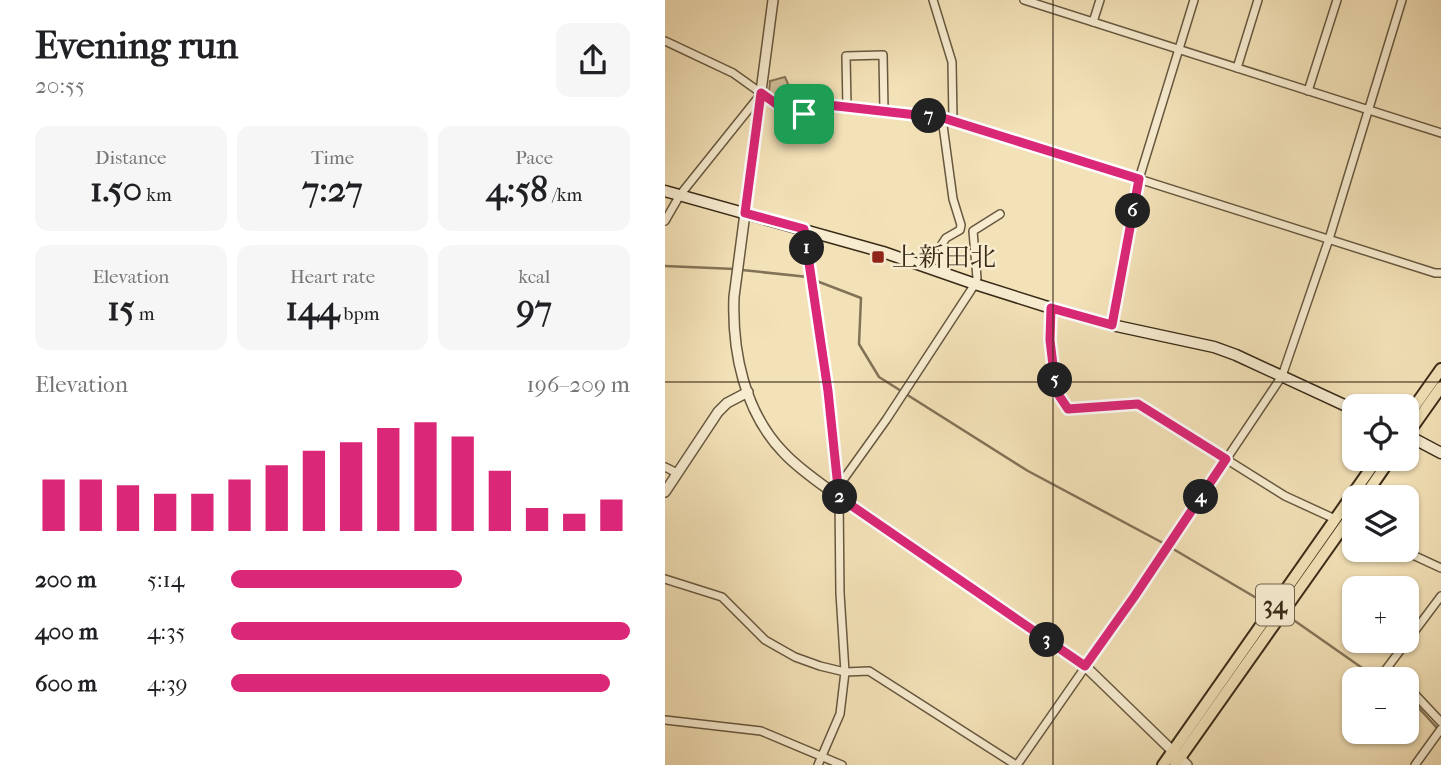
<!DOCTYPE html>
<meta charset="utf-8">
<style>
:root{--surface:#fff;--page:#f6f6f6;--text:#202124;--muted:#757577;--accent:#db2777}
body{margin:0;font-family:"IM FELL French Canon","Noto Serif JP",serif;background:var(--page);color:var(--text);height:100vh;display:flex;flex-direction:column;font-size:26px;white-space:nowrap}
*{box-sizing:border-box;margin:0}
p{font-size:23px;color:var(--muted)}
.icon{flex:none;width:38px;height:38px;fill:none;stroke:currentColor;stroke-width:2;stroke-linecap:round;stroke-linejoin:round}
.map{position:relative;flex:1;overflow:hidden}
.details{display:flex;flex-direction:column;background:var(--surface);width:665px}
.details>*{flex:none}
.buttons{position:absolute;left:677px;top:394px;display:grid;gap:14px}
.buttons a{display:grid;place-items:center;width:77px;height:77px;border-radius:14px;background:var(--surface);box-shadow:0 2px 5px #0004;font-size:35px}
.pin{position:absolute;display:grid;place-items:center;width:60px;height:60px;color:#fff;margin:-30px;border-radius:14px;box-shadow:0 4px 10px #0006}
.km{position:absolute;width:35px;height:35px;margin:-18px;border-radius:50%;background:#222;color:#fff;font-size:19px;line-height:35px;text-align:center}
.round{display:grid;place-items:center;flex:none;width:74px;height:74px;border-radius:14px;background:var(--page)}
.head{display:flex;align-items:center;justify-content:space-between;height:119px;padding:0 35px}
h1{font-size:38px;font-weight:700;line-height:52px}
.metrics{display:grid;grid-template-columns:repeat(3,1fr);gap:10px;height:119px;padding:7px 35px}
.metrics div{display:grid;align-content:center;border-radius:14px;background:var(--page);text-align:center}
.metrics b{font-size:35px;font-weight:700}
.metrics small{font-size:19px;font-weight:400}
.metrics p{font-size:19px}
.chart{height:196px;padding:14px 35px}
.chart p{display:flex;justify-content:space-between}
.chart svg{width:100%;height:126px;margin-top:7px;stroke:var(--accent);stroke-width:6}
ul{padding:0 35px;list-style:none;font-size:23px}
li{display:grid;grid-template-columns:112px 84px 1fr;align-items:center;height:52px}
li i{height:18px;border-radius:9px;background:var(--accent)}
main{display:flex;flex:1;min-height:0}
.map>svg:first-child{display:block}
</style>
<main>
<section class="details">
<div class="head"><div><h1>Evening run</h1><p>20:55</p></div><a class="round"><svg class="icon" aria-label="share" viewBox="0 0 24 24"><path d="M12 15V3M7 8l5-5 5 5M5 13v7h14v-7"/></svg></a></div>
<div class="metrics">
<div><p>Distance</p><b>1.50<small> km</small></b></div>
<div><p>Time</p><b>7:27</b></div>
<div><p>Pace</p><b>4:58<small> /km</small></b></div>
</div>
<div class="metrics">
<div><p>Elevation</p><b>15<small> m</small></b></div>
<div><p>Heart rate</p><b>144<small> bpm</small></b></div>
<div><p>kcal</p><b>97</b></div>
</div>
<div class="chart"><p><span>Elevation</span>196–209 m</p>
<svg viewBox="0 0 160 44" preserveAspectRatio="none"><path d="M5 44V26M15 44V26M25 44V28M35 44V31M45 44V31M55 44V26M65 44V21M75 44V16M85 44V13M95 44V8M105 44V6M115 44V11M125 44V23M135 44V36M145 44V38M155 44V33"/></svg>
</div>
<ul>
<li><b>200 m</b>5:14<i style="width:58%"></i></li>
<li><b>400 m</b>4:35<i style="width:100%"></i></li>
<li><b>600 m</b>4:39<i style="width:95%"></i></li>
</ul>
</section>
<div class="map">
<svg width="776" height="765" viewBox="0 0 776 765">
<defs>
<pattern id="cemetery-stones" width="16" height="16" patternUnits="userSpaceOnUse" patternTransform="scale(1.75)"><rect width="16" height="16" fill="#d3c29c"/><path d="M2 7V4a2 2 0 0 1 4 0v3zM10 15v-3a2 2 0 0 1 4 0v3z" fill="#b6a786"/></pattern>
</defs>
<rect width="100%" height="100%" fill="#f3e1b7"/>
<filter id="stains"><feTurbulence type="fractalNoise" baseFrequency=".00286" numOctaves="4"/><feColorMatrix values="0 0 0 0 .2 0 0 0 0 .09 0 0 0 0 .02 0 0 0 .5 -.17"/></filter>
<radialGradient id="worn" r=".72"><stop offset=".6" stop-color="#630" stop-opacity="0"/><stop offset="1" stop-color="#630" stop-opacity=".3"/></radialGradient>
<path fill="url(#cemetery-stones)" stroke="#86765a" stroke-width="2" d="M120,77L129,98L140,97V108C127,113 115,100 104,93L105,81Z"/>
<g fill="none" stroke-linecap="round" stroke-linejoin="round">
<g stroke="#827357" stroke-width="2.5">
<path d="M0,266L70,269"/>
<path d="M77,270L143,277"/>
<path d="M149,280L196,298L194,344L214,377L363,471L498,543L605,606"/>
<path d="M620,614L713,679"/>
<path d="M742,695L773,729"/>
</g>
<defs>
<g id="minor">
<path d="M268,0L287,62L288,120L770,273H776"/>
<path d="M359,0L776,133"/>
<path d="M428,22L435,0"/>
<path d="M0,41L68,73L124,113L139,114L163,105L288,120"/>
<path d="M572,68L593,0"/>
<path d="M643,91L672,0"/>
<path d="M182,107L181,56L218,55L219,111"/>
<path d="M277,118L288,199L296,225L295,230L281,238L277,244L280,274"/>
<path d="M0,221L15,195L96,94"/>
<path d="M139,229L163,391L174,497L175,593L180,672L175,714L153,765"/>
<path d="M386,308L385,340L391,391L403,409L473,404L620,496L670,519"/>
<path d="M447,325L474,179L529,0"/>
<path d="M0,467L12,473"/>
<path d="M173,487L221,420L310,284L312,278L308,231L335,214"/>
<path d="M737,550L776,568"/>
<path d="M0,579L57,597L100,640L130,657L155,666L180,672L204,671L351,765"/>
<path d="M730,679L719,672L776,596"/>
<path d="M742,686L776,722"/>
<path d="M0,720L96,731L177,765"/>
<path d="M352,765L469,597L617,376L664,239L737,0"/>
<path d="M750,765L776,729"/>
</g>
<g id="tertiary">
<path d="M108,0L69,297C67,351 79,412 119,453C135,470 155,483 174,497L420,666L522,765"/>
<path d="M0,492L53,412L62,403L83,392"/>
</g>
<g id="secondary">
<path d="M0,191L218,252L310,284L386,308L447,325L549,347L571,355L690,410"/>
<path d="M742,435L776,453"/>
</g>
<g id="primary">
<path d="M742,417L776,369"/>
<path d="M742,435L776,387"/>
<path d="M699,497L726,458"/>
<path d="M498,765L713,458"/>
<path d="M510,765L690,510"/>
</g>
</defs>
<use href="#minor" stroke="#67583f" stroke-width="10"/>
<use href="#tertiary" stroke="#67583f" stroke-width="12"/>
<use href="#secondary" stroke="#382a17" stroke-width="13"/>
<use href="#primary" stroke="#382a17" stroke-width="14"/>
<use href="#minor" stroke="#f7ecd0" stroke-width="7"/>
<use href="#tertiary" stroke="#f7ecd0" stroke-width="9"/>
<use href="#secondary" stroke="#f7ecd0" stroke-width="10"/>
<use href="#primary" stroke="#f3e1b7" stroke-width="10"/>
</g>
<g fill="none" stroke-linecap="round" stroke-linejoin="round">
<defs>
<path id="route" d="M96,93L124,113L139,114L163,105L278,118L474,179L447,325L386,308L385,340L391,391L403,409L473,404L561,459L469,597L420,666L174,497L163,391L139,229L80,213Z"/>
</defs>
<use href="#route" stroke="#fff" stroke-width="14"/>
<use href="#route" stroke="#db2777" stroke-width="9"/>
</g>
<path fill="none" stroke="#382a17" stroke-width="2" stroke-opacity="0.55" d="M388,0V765M0,382H776"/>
<rect fill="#8f2418" stroke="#f7ecd0" stroke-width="2.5" x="206" y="250" width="14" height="14" rx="3.5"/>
<g text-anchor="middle" stroke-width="5" stroke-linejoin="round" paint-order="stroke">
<rect fill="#f7ecd0" stroke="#71644e" stroke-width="2" x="591" y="584.5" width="38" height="41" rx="5"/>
<g font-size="24" font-weight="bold" fill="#382a17">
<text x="610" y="613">34</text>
</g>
<g font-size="26" fill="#382a17" stroke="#f7ecd0" text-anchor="start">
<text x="227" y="266">上新田北</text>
</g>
</g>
<rect width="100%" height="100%" filter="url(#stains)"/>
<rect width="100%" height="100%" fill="url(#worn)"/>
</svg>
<div class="buttons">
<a><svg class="icon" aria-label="locate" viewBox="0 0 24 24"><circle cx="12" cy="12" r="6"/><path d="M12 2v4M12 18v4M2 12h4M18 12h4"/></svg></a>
<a><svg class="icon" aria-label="layers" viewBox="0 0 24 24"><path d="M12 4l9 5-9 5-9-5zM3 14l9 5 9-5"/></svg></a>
<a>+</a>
<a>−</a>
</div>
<div class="pin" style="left:139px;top:114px;background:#1e9e55"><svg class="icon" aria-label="arrive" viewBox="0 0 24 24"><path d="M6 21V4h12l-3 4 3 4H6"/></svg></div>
<b class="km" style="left:142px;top:248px">1</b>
<b class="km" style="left:175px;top:497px">2</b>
<b class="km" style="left:382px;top:640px">3</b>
<b class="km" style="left:536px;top:497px">4</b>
<b class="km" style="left:390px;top:380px">5</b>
<b class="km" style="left:468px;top:211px">6</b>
<b class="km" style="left:264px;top:116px">7</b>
</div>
</main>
